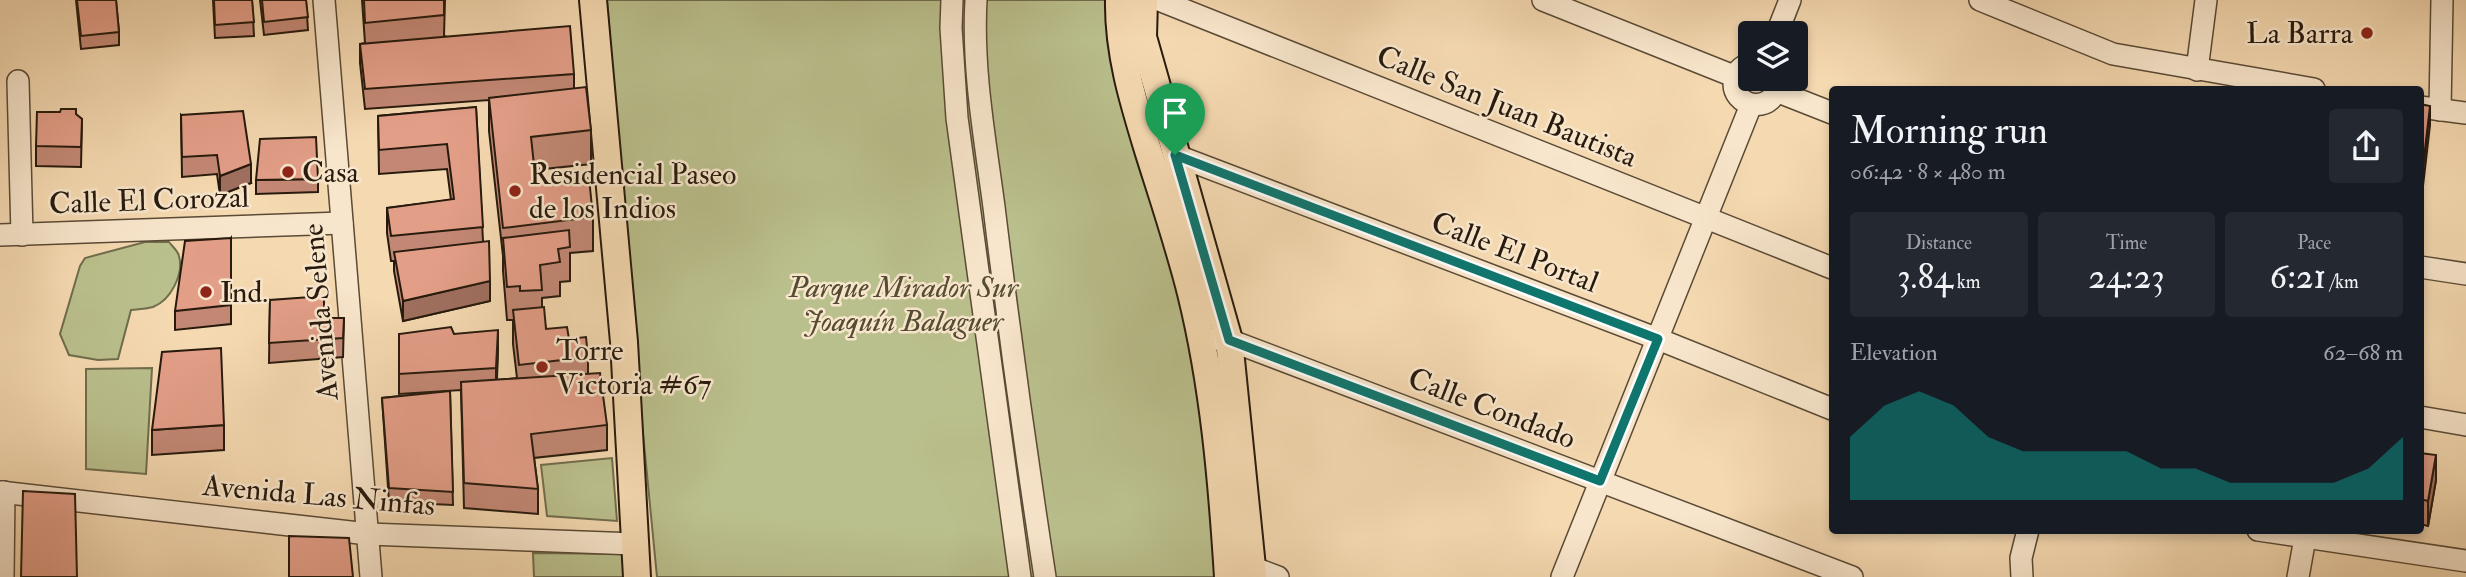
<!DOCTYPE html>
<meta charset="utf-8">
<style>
:root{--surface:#171b24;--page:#242831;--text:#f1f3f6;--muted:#9ea1a6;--accent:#0f766e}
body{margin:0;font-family:"IM FELL Double Pica",serif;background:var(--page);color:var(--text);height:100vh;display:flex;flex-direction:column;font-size:26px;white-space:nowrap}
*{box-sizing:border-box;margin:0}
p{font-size:23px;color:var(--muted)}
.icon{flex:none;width:38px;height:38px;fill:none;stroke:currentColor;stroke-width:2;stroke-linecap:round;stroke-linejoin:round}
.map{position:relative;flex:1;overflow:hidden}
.details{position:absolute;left:1829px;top:86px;width:595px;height:448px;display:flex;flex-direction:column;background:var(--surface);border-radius:7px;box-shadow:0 4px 10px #0003}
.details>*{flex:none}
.controls{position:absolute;left:1738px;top:21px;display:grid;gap:14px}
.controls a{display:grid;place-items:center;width:70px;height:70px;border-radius:7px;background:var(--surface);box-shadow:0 4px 10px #0003;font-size:35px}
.pin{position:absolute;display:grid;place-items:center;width:60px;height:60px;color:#fff;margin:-72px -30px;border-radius:50% 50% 50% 0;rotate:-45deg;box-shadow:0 0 7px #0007}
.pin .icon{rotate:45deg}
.round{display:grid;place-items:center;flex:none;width:74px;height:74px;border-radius:7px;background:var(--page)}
.summary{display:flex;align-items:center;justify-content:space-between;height:119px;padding:0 21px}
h1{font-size:38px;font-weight:600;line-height:52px}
.stats{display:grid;grid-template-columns:repeat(3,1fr);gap:10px;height:119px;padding:7px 21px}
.stats div{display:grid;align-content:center;border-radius:7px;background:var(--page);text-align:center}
.stats b{font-size:35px;font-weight:600}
.stats small{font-size:19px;font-weight:400}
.stats p{font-size:19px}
.chart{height:196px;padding:14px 21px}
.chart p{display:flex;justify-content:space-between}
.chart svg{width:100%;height:126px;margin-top:7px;fill:var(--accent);opacity:.7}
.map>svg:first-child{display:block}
</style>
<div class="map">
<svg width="2466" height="577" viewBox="0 0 2466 577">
<rect width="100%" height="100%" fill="#f5d9b1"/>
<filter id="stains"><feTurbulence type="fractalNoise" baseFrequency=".00286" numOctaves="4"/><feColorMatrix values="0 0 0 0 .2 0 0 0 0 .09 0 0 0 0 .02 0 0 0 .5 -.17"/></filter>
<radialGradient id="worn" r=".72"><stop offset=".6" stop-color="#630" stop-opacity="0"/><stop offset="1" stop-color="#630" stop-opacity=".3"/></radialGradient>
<g fill="#bac08d" stroke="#706d4d" stroke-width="2">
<path d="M607,0H1110L1190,325L1220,577H657L634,341Z"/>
<path d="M145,242H169C172,246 178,251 179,256C184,274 171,300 153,307C146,309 137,309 131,310L118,359L98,360L69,355L60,334L80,266L85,258Z"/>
<path d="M152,368L146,474L86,469V369Z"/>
<path d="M612,458L617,521L547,516L541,465Z"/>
<path d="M533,553L625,554L626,577H534Z"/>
</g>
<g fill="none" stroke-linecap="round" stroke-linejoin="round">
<defs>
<g id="minor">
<path d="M324,0L371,577"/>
<path d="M952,0L951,28L957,118L1020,577"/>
<path d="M976,0C972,69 985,139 994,207C1009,331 1026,454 1045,577"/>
<path d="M1159,0L1832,268"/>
<path d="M1543,0L1736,77"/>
<path d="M1980,0L2113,54L2314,89"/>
<path d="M1777,33L1790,0"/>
<path d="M1750,63C1743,66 1737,70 1735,78C1727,109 1780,117 1777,79"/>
<path d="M2197,70L2206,0"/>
<path d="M18,81L22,235"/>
<path d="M1776,91L1832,113"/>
<path d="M2420,107L2466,113"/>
<path d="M2440,110L2442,0"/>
<path d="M1175,155L1658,339L1832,409"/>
<path d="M0,235L342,223"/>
<path d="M2420,267L2466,274"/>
<path d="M1215,339L1229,340L1852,577"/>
<path d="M2420,417L2466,425"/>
<path d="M0,492L368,534L635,544"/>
<path d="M2258,530L2466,561"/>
<path d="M1241,563L1278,577"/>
<path d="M3,577L4,492"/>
<path d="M1562,577L1751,105"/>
<path d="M2022,577L2021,558L2028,530"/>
<path d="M2298,577L2305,538"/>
</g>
<g id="major">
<path d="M593,0L624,342L637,577"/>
<path d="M1119,0C1118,52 1133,101 1148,150C1163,198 1179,245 1191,293C1214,386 1222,482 1228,577"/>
<path d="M1144,0L1143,37L1229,340L1253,577"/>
</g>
</defs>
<use href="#minor" stroke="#5a4a36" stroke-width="24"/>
<use href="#major" stroke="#271a0d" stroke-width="30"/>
<use href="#minor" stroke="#f8e6cc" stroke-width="21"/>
<use href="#major" stroke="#f5d9b1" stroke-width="26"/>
</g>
<g fill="#c38875" stroke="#271a0d" stroke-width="2">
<path d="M76,0H116L119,32V45L81,49Z"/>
<path d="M213,0H252L254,36L215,38Z"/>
<path d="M260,0H306L308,30L264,35Z"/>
<path d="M362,0H445L444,36L574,74V88L591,130V164L535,170L536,184L593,217V251L570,253V281L560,282V296L542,298V307L546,329L569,339L588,357V374L607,425V450L534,458L538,489V514L464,508L461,390L399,394V334H454L498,349L497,380L517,378L513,344V320H507L503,271V256L489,131V100L365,109L360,63V44L365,43Z"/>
<path d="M476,107L483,241L490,301L403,321L394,271V261H391L387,233V208L451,200L447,169L379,174L378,116Z"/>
<path d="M76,115L82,119L81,167L36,166V146Z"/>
<path d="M181,115L251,183L220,195L217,174L182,177Z"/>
<path d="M318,179V192L256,194V180Z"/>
<path d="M231,238V324L175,330V311Z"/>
<path d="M270,300L324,318H344L343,357L269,363Z"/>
<path d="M450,391L453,505L389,502L382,398Z"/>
<path d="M224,425V450L152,455V430Z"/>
<path d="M2420,453L2436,480L2428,526L2420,524Z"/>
</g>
<g fill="#9f6f5f" stroke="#271a0d" stroke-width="2">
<path d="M2430,106V125L2420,212V193Z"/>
<path d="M251,164V183L220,195V176Z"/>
<path d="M490,281V301L403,321V301Z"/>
<path d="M498,330V349L496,388V368Z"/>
<path d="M2436,455V480L2428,526V501Z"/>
</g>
<g fill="#e39e88" stroke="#271a0d" stroke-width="2">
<path d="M77,0H116L119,32L81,36Z"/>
<path d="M214,0H252L254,22L215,25Z"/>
<path d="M262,0H306L308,17L264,22Z"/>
<path d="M364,0H444V15L365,23Z"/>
<path d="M570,26L574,74L365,89L360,44Z"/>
<path d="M586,87L591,130L531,137L536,184L589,178L593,217L503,228L489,98Z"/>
<path d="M2420,104L2430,106L2420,193Z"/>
<path d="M476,107L483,227L391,236L387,208L454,199L447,144L379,150L378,116Z"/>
<path d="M61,109H76V114L82,119L81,147L36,146L37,112H60Z"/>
<path d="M243,111L251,164L220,176L217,155L182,157L181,115Z"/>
<path d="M316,137L318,179L256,180L260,139Z"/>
<path d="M569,230L570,247L558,249L560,262L540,265L542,290L520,291V286L507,287L503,238Z"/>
<path d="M231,238V305L175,311L185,241Z"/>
<path d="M489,241L490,281L403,301L394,252Z"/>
<path d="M324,296V318H344L343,338L269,343L270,300Z"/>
<path d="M544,307L546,329L567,327L569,339L586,337L588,357L519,365L513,310Z"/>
<path d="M451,327L454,334L498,330L496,368L399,374V334Z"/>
<path d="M221,348L224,425L152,430L162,352Z"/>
<path d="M600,373L607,425L531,434L538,489L464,483L461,382Z"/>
<path d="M450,391L453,492L389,488L382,398Z"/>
<path d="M2420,453L2436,455L2428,501L2420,499Z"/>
<path d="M23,491L75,494L77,577H21Z"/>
<path d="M289,536L349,538L353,577H289Z"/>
</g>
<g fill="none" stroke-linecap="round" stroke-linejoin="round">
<defs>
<path id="route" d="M1175,155L1658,339L1600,481L1229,340Z"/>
</defs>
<use href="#route" stroke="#fff" stroke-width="14"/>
<use href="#route" stroke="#0f766e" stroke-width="9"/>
</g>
<g fill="#8f2418" stroke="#f8e6cc" stroke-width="2.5">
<circle cx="2367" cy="33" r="7"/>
<circle cx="288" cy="172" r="7"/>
<circle cx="515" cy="191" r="7"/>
<circle cx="206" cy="292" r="7"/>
<circle cx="542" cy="367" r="7"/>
</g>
<g text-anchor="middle" stroke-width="5" stroke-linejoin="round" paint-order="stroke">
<g font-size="30" fill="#271a0d" stroke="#f8e6cc" text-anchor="start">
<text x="2353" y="43" text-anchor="end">La Barra</text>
<text x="302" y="182">Casa</text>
<text x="529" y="184">Residencial Paseo<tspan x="529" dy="34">de los Indios</tspan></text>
<text x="220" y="302">Ind.</text>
<text x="556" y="360">Torre<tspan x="556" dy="34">Victoria #67</tspan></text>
</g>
<g font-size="30" fill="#271a0d" stroke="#f8e6cc">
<text transform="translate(1507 106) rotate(22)" y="10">Calle San Juan Bautista</text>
<text transform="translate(149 200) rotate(-2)" y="10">Calle El Corozal</text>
<text transform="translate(1515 252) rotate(21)" y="10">Calle El Portal</text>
<text transform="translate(320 312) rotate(-95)" y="10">Avenida Selene</text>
<text transform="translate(1492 408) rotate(21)" y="10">Calle Condado</text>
<text transform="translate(319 495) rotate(5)" y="10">Avenida Las Ninfas</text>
</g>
<g font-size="30" font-style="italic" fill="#534c33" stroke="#f8e6cc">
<text x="903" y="297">Parque Mirador Sur<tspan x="903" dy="34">Joaquín Balaguer</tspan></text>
</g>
</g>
<rect width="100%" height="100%" filter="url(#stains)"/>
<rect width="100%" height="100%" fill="url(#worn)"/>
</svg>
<div class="controls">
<a><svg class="icon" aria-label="layers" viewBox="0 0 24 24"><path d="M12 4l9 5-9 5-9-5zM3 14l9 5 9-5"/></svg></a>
</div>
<div class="pin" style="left:1175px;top:155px;background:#1e9e55"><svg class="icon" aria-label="arrive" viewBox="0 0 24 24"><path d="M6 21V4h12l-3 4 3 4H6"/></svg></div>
<section class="details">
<div class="summary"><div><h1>Morning run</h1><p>06:42 · 8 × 480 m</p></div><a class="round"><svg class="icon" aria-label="share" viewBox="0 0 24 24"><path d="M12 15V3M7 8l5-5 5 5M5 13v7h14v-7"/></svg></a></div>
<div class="stats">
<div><p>Distance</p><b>3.84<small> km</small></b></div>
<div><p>Time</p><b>24:23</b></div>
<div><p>Pace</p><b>6:21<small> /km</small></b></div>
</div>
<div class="chart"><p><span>Elevation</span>62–68 m</p>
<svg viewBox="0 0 160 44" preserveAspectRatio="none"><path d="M0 44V22L10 11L20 6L30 11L40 22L50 27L60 27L70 27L80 27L90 33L100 33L110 38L120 38L130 38L140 38L150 33L160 22V44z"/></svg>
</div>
</section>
</div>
